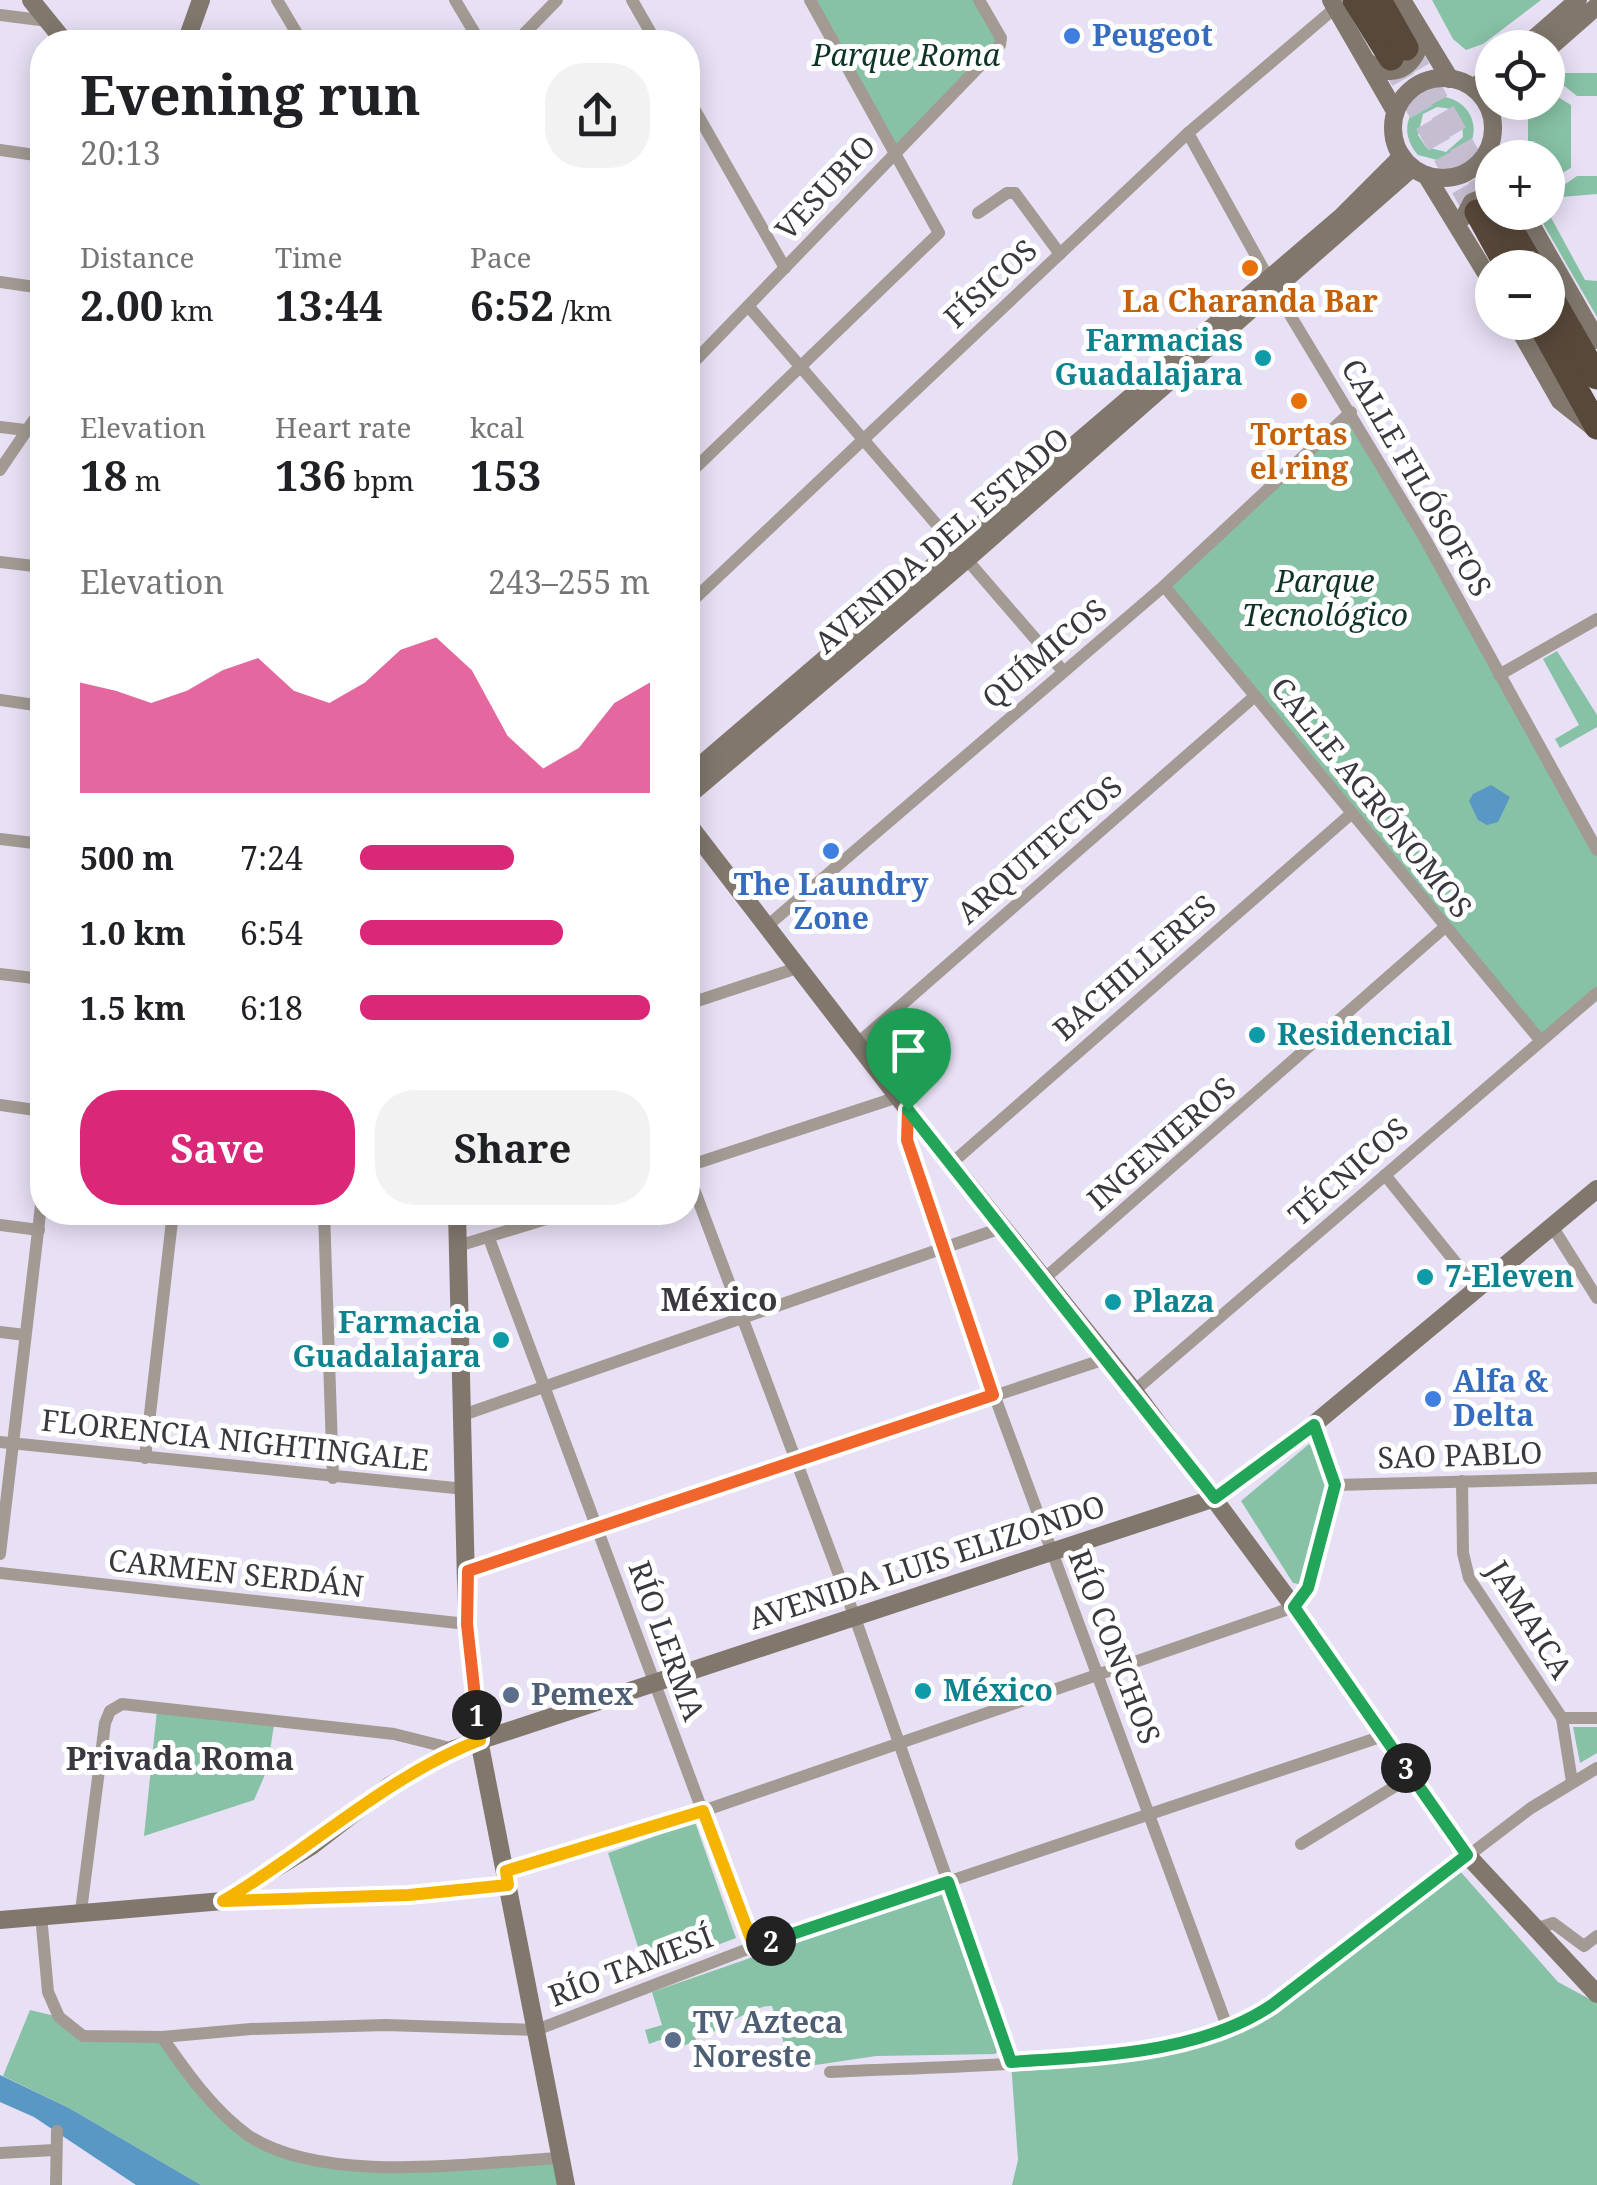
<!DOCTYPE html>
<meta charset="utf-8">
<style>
:root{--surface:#fff;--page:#f2f2f2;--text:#202124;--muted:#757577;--accent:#db2777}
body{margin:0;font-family:"Noto Serif",serif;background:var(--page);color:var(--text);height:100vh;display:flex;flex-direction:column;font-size:38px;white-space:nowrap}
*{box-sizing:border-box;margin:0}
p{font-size:32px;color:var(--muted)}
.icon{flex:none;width:55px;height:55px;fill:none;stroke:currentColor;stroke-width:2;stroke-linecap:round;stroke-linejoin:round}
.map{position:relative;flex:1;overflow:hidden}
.sheet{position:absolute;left:30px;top:30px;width:670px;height:1195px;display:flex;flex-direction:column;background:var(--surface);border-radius:40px;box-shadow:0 5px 25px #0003}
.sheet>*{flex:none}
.controls{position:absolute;left:1475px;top:30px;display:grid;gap:20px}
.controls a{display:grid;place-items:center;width:90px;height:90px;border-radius:50%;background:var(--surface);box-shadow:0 5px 25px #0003;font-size:50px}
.pin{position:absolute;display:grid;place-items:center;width:85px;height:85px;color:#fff;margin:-102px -42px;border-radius:50% 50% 50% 0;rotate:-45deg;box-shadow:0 0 10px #0007}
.pin .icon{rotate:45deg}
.km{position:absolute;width:50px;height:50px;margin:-25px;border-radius:50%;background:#222;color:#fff;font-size:28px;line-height:50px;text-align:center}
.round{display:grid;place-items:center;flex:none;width:105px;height:105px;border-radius:40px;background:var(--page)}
.overview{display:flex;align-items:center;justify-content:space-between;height:170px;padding:0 50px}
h1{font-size:55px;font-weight:700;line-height:75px}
.stats{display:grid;grid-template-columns:repeat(3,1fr);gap:15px;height:170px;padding:10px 50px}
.stats div{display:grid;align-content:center}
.stats b{font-size:42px;font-weight:700}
.stats small{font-size:28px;font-weight:400}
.stats p{font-size:28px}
.chart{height:280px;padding:20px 50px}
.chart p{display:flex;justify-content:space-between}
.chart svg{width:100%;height:180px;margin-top:10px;fill:var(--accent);opacity:.7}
.action{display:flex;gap:20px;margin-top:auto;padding:20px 50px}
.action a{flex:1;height:115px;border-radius:40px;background:var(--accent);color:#fff;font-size:40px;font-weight:700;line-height:115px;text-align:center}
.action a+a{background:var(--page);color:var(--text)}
ul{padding:0 50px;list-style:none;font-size:32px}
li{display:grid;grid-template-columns:160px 120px 1fr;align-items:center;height:75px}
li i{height:25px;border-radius:12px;background:var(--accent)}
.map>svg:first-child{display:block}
</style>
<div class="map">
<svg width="1597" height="2185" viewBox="0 0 1597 2185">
<rect width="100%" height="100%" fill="#e8e0f5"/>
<g fill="#87c2a6" fill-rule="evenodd">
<path d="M808,0H977L1001,42L894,151Z"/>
<path d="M1432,0H1541L1483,44L1466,50L1453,39Z"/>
<path d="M1548,73H1597V96H1577Z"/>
<path d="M1548,91L1571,105V168L1548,181V158L1528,157V103L1548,102Z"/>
<path d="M1435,96C1478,96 1489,146 1449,163L1418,155C1398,132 1407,105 1435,96ZM1437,107L1452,109L1462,121L1463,137L1446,152L1426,147L1418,135L1423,114Z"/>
<path d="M1577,176H1597V194L1561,197L1560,206L1555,199L1548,203V196Z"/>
<path d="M1548,212L1585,280L1597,281V317L1537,213Z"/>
<path d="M1351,412L1597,851V993L1541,1039L1164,586Z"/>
<path d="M1557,651L1597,715V727L1560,748L1555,739L1579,725L1543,659Z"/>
<path d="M1309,1444L1319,1456L1326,1487L1299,1584L1293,1583L1241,1501Z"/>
<path d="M157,1710L274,1725L267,1770L254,1800L144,1836Z"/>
<path d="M1573,1727H1597V1753L1580,1763Z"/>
<path d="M695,1822L736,1938L646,1972L608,1853Z"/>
<path d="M1459,1870L1558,1982L1597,2003V2185H1012L1018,2160L1011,2062L1101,2053L1228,2029Z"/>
<path d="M941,1892L1000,2049L995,2054L876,2056L802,2067L798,2054L788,2056L772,2006C755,2005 739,2020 719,2026L720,2030L695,2036L696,2041L677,2048L660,2040L649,2044L645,2030L662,2025L652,1992Z"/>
<path d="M30,2010L59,2017L70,2029L162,2037L251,2138L321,2165L560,2158L566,2185H201L69,2108L3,2076Z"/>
</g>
<g fill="#5997c4">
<path d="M1491,785L1510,797L1498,822L1487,825L1478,820L1469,801L1473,794Z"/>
<path d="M0,2075L69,2108L201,2185H136L34,2117L0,2102Z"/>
</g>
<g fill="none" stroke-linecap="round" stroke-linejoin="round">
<g stroke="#c5bed1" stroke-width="25" stroke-dasharray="25 12" stroke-linecap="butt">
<path d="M1406,48L1492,199"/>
<path d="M1391,58L1477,212"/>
</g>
<g stroke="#a29a93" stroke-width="12">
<path d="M277,0L302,42"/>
<path d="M455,0L480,42"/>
<path d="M632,0L656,42"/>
<path d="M0,15L48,21"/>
<path d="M516,42L557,0"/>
<path d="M688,98L785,268"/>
<path d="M1188,133L1275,290L1424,537L1597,850"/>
<path d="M0,150L42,156"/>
<path d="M978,213L1007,193H1015L1060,254"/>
<path d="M0,282L42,288"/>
<path d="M749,307L1063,671"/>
<path d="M688,368L1000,45L1001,38L979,0"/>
<path d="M0,427L42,432"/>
<path d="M0,470L42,408"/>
<path d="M688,475L939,233L810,0"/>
<path d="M0,562L42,567"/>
<path d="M1164,586L1540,1040"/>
<path d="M688,605L1188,133L1335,8"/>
<path d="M1499,675L1597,619"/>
<path d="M0,700L42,706"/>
<path d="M0,839L42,844"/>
<path d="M766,927L1164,586L1351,412"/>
<path d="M0,974L42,979"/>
<path d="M688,1004L797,968"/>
<path d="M858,1043L1255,696"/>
<path d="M0,1105L42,1111"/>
<path d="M908,1110L907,1141L940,1248L1228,2029"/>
<path d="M953,1162L1352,813"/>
<path d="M688,1166L898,1097"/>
<path d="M688,1173L854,1615L1011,2061"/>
<path d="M1385,1175L1477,1289"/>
<path d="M324,1212L333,1478"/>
<path d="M0,1225L39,1230"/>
<path d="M1552,1226L1597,1298"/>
<path d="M490,1241L753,1947"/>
<path d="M458,1246L569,1212"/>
<path d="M1045,1278L1445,927"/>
<path d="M0,1332L25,1335"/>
<path d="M1134,1391L1597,993"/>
<path d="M460,1416L1004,1227"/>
<path d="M1313,1425L1335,1485"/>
<path d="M0,1442L465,1489"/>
<path d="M145,1458L173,1212"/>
<path d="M1462,1481L1463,1553L1469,1578L1562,1718L1572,1782"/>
<path d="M1335,1485L1597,1478"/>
<path d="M0,1554L42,1197"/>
<path d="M468,1571L1108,1358"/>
<path d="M0,1573L467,1624"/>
<path d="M1562,1718H1597"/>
<path d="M1301,1844L1412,1776"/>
<path d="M506,1871L703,1811L1294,1607L1308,1588L1335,1485"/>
<path d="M226,1901L409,1895L508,1885"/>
<path d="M81,1911L105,1723L110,1711L122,1704L394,1734L454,1749"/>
<path d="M41,1915L48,1992L59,2017L83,2036L162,2037L251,2029L386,2025L536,2030L753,1947L1383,1736"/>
<path d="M1533,1930L1553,1923L1584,1946L1597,1936"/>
<path d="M162,2037C187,2073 213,2110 249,2136C325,2185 470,2163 560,2158"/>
<path d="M830,2072C948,2065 1176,2069 1272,2005L1531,1808L1597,1768"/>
<path d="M0,2153L54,2150"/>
<path d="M56,2185L57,2131"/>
</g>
<g stroke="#81776d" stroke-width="18">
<path d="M31,0L65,42"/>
<path d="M1331,0L1395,111"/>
<path d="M1402,0L1450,79"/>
<path d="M186,42L201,0"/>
<path d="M1523,48L1578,0"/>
<path d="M1548,49L1597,6"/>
<path d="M1369,63C1397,83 1417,63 1422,34"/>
<circle cx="1443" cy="128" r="50"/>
<path d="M1473,88L1492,74"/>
<path d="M1426,175L1492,283"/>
<path d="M1524,212L1597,340"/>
<path d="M1464,217L1472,202L1492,194"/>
<path d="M1515,322L1560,401L1594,428"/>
<path d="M688,776L1341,217L1402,156"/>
<path d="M688,796L966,560L1412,168"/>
<path d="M688,824L898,1097L1134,1391L1294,1607L1467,1855L1597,1994"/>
<path d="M457,1212L467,1624L479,1740L566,2185"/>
<path d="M0,1920L223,1901L313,1845L389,1786L454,1749L1215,1498L1313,1425L1597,1189"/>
</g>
<g stroke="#57483a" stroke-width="25">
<path d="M1355,0L1391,58"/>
<path d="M1379,0L1406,48"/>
<path d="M1477,212L1508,268"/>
<path d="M1501,212L1533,268"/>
<path d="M1548,292L1597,377"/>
<path d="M1539,322L1597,427"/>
</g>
</g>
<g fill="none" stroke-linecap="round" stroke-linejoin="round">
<defs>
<path id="split-1" d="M477,1715L467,1624L468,1571L993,1395L907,1140L908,1110"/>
<path id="split-2" d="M477,1715L480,1740C385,1777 310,1850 223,1901L409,1895L508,1885L506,1871L703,1811L754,1947L771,1941"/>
<path id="split-3" d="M771,1941L948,1882L1011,2062C1096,2056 1200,2054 1272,2005L1467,1855L1406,1768"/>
<path id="split-4" d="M908,1110L1215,1498L1314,1425L1335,1485L1308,1588L1294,1607L1406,1768"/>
</defs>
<use href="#split-1" stroke="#fff" stroke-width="20"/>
<use href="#split-2" stroke="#fff" stroke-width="20"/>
<use href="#split-3" stroke="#fff" stroke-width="20"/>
<use href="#split-4" stroke="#fff" stroke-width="20"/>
<use href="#split-1" stroke="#f0652b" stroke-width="12"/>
<use href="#split-2" stroke="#f5b400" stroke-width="12"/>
<use href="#split-3" stroke="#22a559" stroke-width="12"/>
<use href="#split-4" stroke="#22a559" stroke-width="12"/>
</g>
<g fill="#3f7fe0" stroke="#fff" stroke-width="4">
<circle cx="1072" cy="36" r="10"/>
<circle cx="831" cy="851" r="10"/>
<circle cx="1433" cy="1399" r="10"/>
</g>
<g fill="#e8710a" stroke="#fff" stroke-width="4">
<circle cx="1250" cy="268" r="10"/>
<circle cx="1299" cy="401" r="10"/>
</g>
<g fill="#0f9aa8" stroke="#fff" stroke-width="4">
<circle cx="1263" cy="358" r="10"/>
<circle cx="1257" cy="1035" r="10"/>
<circle cx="1425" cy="1277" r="10"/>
<circle cx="1113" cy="1302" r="10"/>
<circle cx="501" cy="1340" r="10"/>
<circle cx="923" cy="1691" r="10"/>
</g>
<g fill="#5c6f8a" stroke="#fff" stroke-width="4">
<circle cx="511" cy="1695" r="10"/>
<circle cx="673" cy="2040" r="10"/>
</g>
<g text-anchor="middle" stroke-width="10" stroke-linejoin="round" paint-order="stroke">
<g font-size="30" font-weight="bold" fill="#366cbe" stroke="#fff" text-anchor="start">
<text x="1092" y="46">Peugeot</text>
<text x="831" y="895" text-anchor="middle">The Laundry<tspan x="831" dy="34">Zone</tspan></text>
<text x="1453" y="1392">Alfa &amp;<tspan x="1453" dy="34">Delta</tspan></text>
</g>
<g font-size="30" font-style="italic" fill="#0f3324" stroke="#fff">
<text x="906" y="66">Parque Roma</text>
<text x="1325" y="592">Parque<tspan x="1325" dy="34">Tecnológico</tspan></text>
</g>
<g font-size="30" fill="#3b3840" stroke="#fff">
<text transform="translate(826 188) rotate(-47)" y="10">VESUBIO</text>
<text transform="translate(991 284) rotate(-43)" y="10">FÍSICOS</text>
<text transform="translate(1416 478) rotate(60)" y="10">CALLE FILÓSOFOS</text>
<text transform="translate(942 541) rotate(-41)" y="10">AVENIDA DEL ESTADO</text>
<text transform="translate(1045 654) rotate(-40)" y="10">QUÍMICOS</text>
<text transform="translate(1371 798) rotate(51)" y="10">CALLE AGRÓNOMOS</text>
<text transform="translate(1040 850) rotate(-41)" y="10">ARQUITECTOS</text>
<text transform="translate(1135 968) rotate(-41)" y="10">BACHILLERES</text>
<text transform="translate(1162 1144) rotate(-41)" y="10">INGENIEROS</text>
<text transform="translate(1349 1172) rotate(-41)" y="10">TÉCNICOS</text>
<text transform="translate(235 1441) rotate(6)" y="10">FLORENCIA NIGHTINGALE</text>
<text transform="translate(1460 1456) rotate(-2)" y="10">SAO PABLO</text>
<text transform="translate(927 1563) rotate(-18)" y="10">AVENIDA LUIS ELIZONDO</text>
<text transform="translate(236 1574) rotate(6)" y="10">CARMEN SERDÁN</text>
<text transform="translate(1529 1620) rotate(58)" y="10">JAMAICA</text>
<text transform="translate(666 1641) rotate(70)" y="10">RÍO LERMA</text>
<text transform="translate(1114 1647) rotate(69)" y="10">RÍO CONCHOS</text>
<text transform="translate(631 1967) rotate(-21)" y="10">RÍO TAMESÍ</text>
</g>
<g font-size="30" font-weight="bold" fill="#c56008" stroke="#fff">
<text x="1250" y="312">La Charanda Bar</text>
<text x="1299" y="445">Tortas<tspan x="1299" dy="34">el ring</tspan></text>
</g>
<g font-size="30" font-weight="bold" fill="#0d838f" stroke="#fff" text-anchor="start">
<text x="1243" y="351" text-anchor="end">Farmacias<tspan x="1243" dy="34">Guadalajara</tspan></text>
<text x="1277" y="1045">Residencial</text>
<text x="1445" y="1287">7-Eleven</text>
<text x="1133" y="1312">Plaza</text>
<text x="481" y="1333" text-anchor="end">Farmacia<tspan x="481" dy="34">Guadalajara</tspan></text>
<text x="943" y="1701">México</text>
</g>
<g font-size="30" font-weight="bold" fill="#4e5e75" stroke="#fff" text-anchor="start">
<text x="531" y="1705">Pemex</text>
<text x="693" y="2033">TV Azteca<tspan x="693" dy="34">Noreste</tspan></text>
</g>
<g font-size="32" font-weight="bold" fill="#3b3840" stroke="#fff">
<text x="719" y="1311">México</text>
<text x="180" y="1770">Privada Roma</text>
</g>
</g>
</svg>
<div class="controls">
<a><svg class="icon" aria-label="locate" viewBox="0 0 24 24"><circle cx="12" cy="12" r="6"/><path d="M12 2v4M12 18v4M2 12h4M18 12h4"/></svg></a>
<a>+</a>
<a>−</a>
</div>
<div class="pin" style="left:908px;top:1110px;background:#1e9e55"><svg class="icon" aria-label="arrive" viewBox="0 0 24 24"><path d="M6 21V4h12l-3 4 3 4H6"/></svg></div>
<b class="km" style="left:477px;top:1715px">1</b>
<b class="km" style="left:771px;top:1941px">2</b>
<b class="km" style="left:1406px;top:1768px">3</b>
<section class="sheet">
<div class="overview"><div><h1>Evening run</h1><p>20:13</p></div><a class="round"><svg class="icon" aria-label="share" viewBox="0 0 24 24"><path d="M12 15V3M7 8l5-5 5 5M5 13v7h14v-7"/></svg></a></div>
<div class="stats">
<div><p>Distance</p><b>2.00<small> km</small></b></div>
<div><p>Time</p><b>13:44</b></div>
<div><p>Pace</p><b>6:52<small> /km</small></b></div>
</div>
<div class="stats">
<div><p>Elevation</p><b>18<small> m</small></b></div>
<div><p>Heart rate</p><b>136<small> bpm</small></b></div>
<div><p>kcal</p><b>153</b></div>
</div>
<div class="chart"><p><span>Elevation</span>243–255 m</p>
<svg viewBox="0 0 160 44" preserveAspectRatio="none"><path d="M0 44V17L10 19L20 22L30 19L40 14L50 11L60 19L70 22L80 17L90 9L100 6L110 14L120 30L130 38L140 33L150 22L160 17V44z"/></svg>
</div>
<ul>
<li><b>500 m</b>7:24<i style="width:53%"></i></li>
<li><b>1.0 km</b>6:54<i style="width:70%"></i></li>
<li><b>1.5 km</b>6:18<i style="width:100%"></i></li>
</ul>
<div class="action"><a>Save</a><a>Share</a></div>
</section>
</div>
